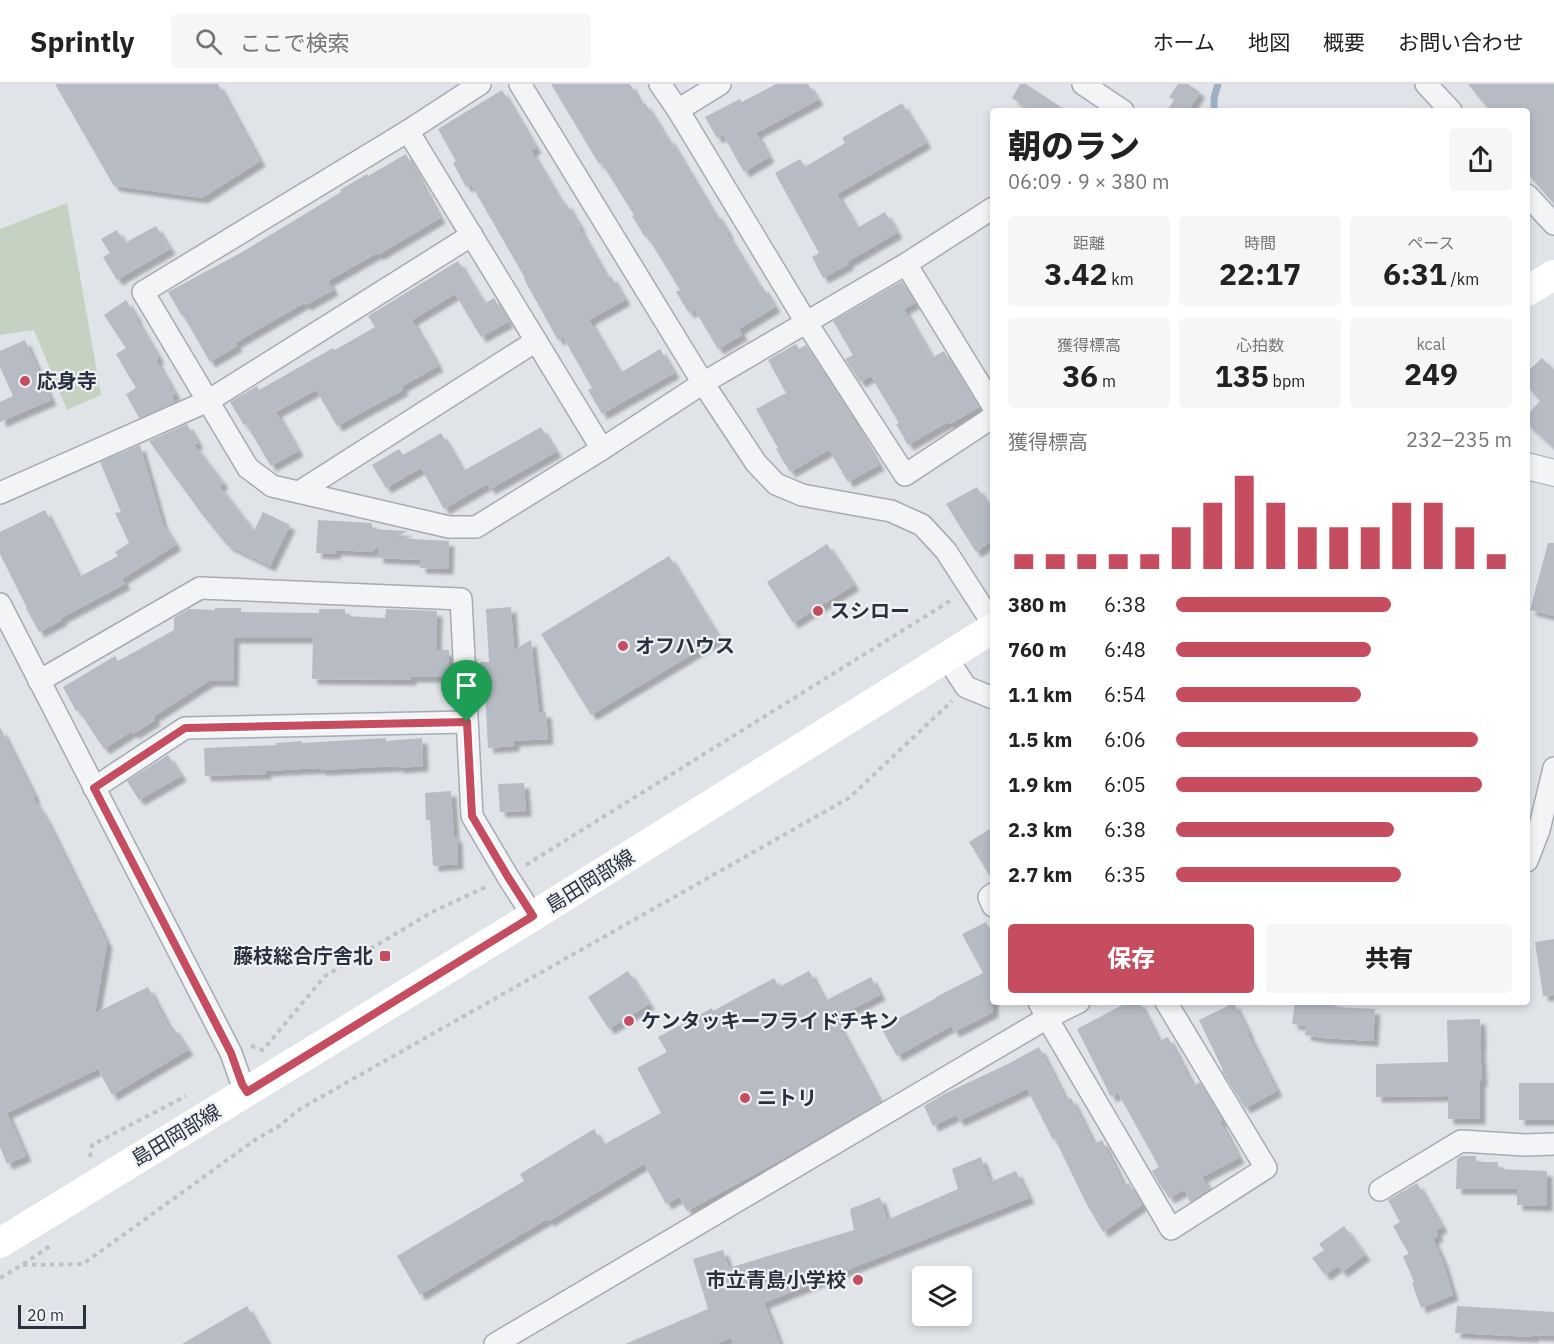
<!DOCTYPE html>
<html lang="ja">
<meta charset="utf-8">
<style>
:root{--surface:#fff;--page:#f6f6f6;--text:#222;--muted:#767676;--line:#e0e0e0;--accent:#c54d5f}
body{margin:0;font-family:"IBM Plex Sans","Noto Sans JP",sans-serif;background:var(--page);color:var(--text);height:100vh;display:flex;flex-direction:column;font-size:22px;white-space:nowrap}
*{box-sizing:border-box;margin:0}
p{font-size:20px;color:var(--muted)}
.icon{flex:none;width:33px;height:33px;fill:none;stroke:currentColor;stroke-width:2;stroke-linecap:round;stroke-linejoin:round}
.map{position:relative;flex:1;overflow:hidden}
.panel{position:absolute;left:990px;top:24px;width:540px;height:897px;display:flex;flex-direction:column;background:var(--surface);border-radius:6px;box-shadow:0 3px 9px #0003}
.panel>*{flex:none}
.buttons{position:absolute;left:912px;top:1182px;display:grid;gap:12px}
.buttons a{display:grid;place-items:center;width:60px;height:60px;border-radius:6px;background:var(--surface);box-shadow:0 3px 9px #0003;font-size:30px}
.scale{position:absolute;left:18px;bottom:15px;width:68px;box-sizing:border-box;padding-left:6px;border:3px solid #2a313e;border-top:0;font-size:16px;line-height:21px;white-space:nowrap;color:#2a313e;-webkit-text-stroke:4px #eff2f5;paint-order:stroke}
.pin{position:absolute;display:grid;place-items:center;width:51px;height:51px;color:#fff;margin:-62px -26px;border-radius:50% 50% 50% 0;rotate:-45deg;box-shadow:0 0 6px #0007}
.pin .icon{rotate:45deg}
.round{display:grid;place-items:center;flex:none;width:63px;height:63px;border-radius:6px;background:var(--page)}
.summary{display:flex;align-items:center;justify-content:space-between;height:102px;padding:0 18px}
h1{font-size:33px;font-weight:800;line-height:45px}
.figures{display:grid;grid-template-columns:repeat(3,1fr);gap:9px;height:102px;padding:6px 18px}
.figures div{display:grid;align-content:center;border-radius:6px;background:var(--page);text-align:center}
.figures b{font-size:30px;font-weight:800}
.figures small{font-size:16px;font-weight:400}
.figures p{font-size:16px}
.chart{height:168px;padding:12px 18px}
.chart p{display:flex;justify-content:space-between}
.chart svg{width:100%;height:108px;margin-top:6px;stroke:var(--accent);stroke-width:6}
.primary-button{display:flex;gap:12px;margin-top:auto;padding:12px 18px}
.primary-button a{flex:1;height:69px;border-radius:6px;background:var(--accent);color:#fff;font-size:24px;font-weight:800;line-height:69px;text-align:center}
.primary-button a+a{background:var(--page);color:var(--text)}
ul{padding:0 18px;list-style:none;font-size:20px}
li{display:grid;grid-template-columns:96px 72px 1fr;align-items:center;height:45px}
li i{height:15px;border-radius:8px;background:var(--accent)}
header{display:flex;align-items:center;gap:36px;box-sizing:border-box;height:84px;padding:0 30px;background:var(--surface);border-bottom:2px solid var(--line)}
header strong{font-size:28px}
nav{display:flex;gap:33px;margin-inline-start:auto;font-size:21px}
.search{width:420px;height:54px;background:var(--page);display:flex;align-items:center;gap:15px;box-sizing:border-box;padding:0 21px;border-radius:6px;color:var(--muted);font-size:22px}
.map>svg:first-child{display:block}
</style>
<header>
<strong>Sprintly</strong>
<div class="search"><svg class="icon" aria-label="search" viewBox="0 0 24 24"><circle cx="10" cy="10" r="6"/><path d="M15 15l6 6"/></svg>ここで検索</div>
<nav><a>ホーム</a><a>地図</a><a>概要</a><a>お問い合わせ</a></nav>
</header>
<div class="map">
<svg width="1554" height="1260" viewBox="0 0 1554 1260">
<defs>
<filter id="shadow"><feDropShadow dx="5.5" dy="5.5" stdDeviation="1.5" flood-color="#0004"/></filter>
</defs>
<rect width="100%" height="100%" fill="#e0e3e8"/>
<path fill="#c5d1c1" d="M67,119L101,311L67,326L34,246L0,251V145Z"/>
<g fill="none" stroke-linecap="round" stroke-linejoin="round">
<path stroke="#9db1c5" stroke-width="7" d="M1214,27V14L1218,0"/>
</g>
<g fill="#b7bcc4" filter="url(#shadow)">
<path d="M55,0H218L260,77L202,114L114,102Z"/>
<path d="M551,0H630L641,21L645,19L667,55L669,54L714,130L716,129L728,149L727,150L760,204L762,202L775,223L739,245L742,251L718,265L694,225L689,229L676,208L680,206L647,152L645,153L632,132L634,131L601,78L599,80Z"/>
<path d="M776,0H808L818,16L756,49L769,73L744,88L723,51L717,54L705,33L740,15L742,18Z"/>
<path d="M1020,0H1026L1067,27H1032L1012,14Z"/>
<path d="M1178,0H1188L1200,8L1188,27H1167L1174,16L1169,13Z"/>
<path d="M1468,0H1554V120L1527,89V27H1490Z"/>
<path d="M502,6L536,64L531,67L563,121L566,119L580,143L579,144L607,194L611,192L625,216L589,236L620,289L660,265L674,289L602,330L588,306L592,304L563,253L558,256L524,195L525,194L471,100L466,103L453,79L456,77L438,45Z"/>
<path d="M902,19L926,59L837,110L857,144L885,128L897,149L847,178L849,180L823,194L812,173L819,169L775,89L800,75L805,83L845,59L842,54Z"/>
<path d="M406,70L440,134L378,171L377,169L328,197L333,206L306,221L304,219L235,259L237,262L210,278L183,231L182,232L168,208L244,167L341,108L340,106L367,90L368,92Z"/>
<path d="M156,142L170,165L117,196L103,173L110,169L101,155L117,146L125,159Z"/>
<path d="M458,177L484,220L494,214L508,238L481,253L455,210L412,236L438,282L401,303L403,306L337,342L316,306L276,328L298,367L271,382L246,340L244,341L230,318L257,302L259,306L333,264L335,266L375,243L368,232Z"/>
<path d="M902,197L915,219L904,225L932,274L944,267L979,323L950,340L948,338L908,361L896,340L899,339L871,292L860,298L845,275L853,271L833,237Z"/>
<path d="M126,216L137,234L136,235L159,274L156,276L175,310L172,312L175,318L139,334L126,310L136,304L116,270L126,264L104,231Z"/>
<path d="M25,256L51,316L0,338V318L13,312L0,283V267Z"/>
<path d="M796,260L799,265L806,261L848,327L879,381L848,398L829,366L790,388L776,365L778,364L756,325L786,309L768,276Z"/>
<path d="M1542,274L1554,286V364L1527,340V331L1540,317L1527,302V288Z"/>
<path d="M187,340L198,359L194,361L223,399L219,402L254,447L263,428L290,441L270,482L227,461L201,429L149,357Z"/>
<path d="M541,343L556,368L490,405L487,400L444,425L421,384L386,404L372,381L399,365L403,371L441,349L463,387Z"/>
<path d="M140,361L163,441L176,461L122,495L125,500L61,534L62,536L39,548L26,524H27L0,470V448L45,426L79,493L118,472L115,468L129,459L115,429L121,428L100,378Z"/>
<path d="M977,403L993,430V456L976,468L946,420Z"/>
<path d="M318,436L372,439V445L407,447L395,454L449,457L448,485L420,484L421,476L378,474V463L371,468L336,466L335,470L316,469Z"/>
<path d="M1548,459H1554V532L1530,526Z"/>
<path d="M827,460L854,501L793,539L767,498Z"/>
<path d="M669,472L719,554L591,631L541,550Z"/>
<path d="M511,523L514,566L531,556L539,628H546L548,655L514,657V662L488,664L485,606H481L480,578H489L486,525Z"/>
<path d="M215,524H241V528L319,529V525H345V532L385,534L386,525L437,527L436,566H449V593H411V596L312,595L313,554H234L233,597H209L153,633L155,636L133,650L132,647L104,665L78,626L76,627L63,603L115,572L118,577L174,546V534L189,525L215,526Z"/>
<path d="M0,643L35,713L33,714L46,735L107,859L95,929L148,903L170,945L173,943L188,966L112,1011L98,985L7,1029L26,1072L7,1080L0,1063Z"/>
<path d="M386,654V657L422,654L423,682L398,684V682L320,686V684L266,687V690L205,692L204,664L277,661L276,659L302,657V659Z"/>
<path d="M168,671L181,692L139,716L127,697Z"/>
<path d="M524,699L526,727L500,728L498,700Z"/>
<path d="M451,707L454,753H457L458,780L433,782L430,736H426L425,709Z"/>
<path d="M993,743V797L969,758Z"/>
<path d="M986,838L993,851V928L954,948L951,942L897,972L881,944L936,914V913L983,889L962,850Z"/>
<path d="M1554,855V911L1543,912L1535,858Z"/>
<path d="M628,887L649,920L609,945L588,913Z"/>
<path d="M809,887L825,917L871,893L880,911L835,934L880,1018L777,1078L687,1127L679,1113L666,1120L644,1080L549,1137L547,1135L420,1211L397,1172L524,1097L520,1090L594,1045L603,1061L661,1029L637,984L667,968L658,953L712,924L713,927L774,894L779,903Z"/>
<path d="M1128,918H1139L1159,957L1168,953L1193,1002L1200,998L1222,1036L1220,1037L1239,1074L1202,1093L1209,1105L1190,1118L1184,1106L1169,1114L1164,1106H1163L1152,1087L1159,1083L1118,1009L1111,1013L1077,945Z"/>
<path d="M1295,918H1336L1335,923L1375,925L1373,957L1323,954L1305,951L1306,942L1292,940Z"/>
<path d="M1234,919L1249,950H1248L1277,1007L1245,1024L1222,987L1223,986L1199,936Z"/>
<path d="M1480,935L1481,961H1480L1482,997H1480V1035H1448V1012L1376,1013V980L1448,978L1447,936Z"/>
<path d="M1039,963L1066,1016L1071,1014L1094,1060L1102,1056L1124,1102L1129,1099L1142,1121L1103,1148L1086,1119L1055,1055L1053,1056L1027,1005L959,1037L956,1031L933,1042L924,1022L944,1010L1008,980Z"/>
<rect x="1519" y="999" width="35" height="37"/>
<path d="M1461,1072H1476V1078H1498V1085L1547,1087V1122L1517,1121V1105H1456L1457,1075Z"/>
<path d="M981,1073L990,1098L1016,1087L1029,1114L764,1219L780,1260H733L731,1254L715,1260H625L708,1225L693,1175L723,1166L729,1184L854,1146L850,1125L880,1113L887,1136L958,1105L952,1085Z"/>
<path d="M1417,1099L1442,1143L1436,1147L1438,1152L1433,1155L1443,1178L1453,1211L1421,1224L1412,1199L1414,1198L1403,1172L1409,1170L1393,1142L1400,1138L1388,1116Z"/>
<path d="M1344,1142L1365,1171L1342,1188L1338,1182L1325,1191L1312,1174L1324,1166L1319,1160Z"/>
<path d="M247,1222L268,1260H182Z"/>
<path d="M1457,1222L1554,1228V1252L1533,1251V1253L1455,1249Z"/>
</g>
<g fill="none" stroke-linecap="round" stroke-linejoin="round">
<defs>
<g id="minor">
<path d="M480,0L408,47L143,208L248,384L272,402L449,443H476L602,365L703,299L906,180L993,322"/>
<path d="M520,0L703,299L756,379L776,400L802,411L891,427L922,441L946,467L993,540"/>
<path d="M660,0L678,26L806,238L905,391L993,333"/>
<path d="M1083,0L1123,27"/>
<path d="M1426,0L1451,27"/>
<path d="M678,26L720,0"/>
<path d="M408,47L602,365"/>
<path d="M1527,111L1554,140"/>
<path d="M906,180L993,124"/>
<path d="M299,408L536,257"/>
<path d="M0,409L208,317L472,151"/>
<path d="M0,520L231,969L242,1000L247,1008"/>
<path d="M947,574L966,603L993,614"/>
<path d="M39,597L200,504L461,515L472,732L508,793L533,832"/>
<path d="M94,704L185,644L467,638"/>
<path d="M1527,777L1539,746L1554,684"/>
<path d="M993,810L989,813L993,822"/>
<path d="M1039,918L1047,934L1171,1145L1266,1084L1166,918"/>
<path d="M1380,1106L1461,1057L1525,1061L1554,1060"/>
<path d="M495,1260L1047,934L1079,918"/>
</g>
<path id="tertiary" d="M1527,382L1554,389"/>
</defs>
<use href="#minor" stroke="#a6aab2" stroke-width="24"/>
<use href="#tertiary" stroke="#a6aab2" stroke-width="28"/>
<g stroke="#bec1c6" stroke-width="4" stroke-dasharray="4.5 4.5" stroke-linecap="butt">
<path d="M526,781L953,515"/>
<path d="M251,962L263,966L325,892L432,828L488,802"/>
<path d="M90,1073L92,1061L186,1012"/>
<path d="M23,1181L83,1180L255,1056L279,1042L300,1025L849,714L952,617"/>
<path d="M0,1194L22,1181L50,1162"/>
</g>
<use href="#minor" stroke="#f2f4f6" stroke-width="21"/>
<use href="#tertiary" stroke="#f2f4f6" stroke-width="26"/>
<g stroke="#fff" stroke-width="30">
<path d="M1527,207L1554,191"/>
<path d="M0,1159L533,832L993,544"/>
</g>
</g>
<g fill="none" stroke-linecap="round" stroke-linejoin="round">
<defs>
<path id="route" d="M467,638L472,732L508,793L533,832L247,1008L242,1000L231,969L94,704L185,644Z"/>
</defs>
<use href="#route" stroke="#fff" stroke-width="12"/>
<use href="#route" stroke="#c54d5f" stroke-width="8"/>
</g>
<g fill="#c54d5f" stroke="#eff2f5" stroke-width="2">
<circle cx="25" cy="297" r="6"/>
<circle cx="818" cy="527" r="6"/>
<circle cx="623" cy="562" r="6"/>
<rect x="379" y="866" width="12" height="12" rx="3"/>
<circle cx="629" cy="937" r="6"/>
<circle cx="745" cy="1014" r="6"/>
<circle cx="858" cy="1196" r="6"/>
</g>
<g text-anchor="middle" stroke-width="4.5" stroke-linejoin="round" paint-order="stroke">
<g font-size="20" font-weight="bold" fill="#2a313e" stroke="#eff2f5" text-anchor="start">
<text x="37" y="304">応身寺</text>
<text x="830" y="534">スシロー</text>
<text x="635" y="569">オフハウス</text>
<text x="373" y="879" text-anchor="end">藤枝総合庁舎北</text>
<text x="641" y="944">ケンタッキーフライドチキン</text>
<text x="757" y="1021">ニトリ</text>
<text x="846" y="1203" text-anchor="end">市立青島小学校</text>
</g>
<g font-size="20" fill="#2a313e" stroke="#eff2f5">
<text transform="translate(590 797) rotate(-32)" y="7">島田岡部線</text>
<text transform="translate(176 1051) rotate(-31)" y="7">島田岡部線</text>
</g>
</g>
</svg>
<div class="buttons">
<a><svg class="icon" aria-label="layers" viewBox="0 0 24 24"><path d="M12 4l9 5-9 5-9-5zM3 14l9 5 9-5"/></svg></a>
</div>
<div class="scale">20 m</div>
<div class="pin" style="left:467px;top:638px;background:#1e9e55"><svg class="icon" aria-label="arrive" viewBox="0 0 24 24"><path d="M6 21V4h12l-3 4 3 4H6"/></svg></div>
<section class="panel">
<div class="summary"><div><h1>朝のラン</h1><p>06:09 · 9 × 380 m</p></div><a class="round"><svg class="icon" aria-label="share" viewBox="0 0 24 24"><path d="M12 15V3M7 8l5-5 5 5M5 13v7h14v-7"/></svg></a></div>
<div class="figures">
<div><p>距離</p><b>3.42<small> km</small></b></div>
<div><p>時間</p><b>22:17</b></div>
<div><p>ペース</p><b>6:31<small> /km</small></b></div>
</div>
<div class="figures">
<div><p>獲得標高</p><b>36<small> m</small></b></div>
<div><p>心拍数</p><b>135<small> bpm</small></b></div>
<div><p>kcal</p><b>249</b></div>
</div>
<div class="chart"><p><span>獲得標高</span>232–235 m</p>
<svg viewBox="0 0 160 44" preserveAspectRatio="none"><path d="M5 44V38M15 44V38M25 44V38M35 44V38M45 44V38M55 44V27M65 44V17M75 44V6M85 44V17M95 44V27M105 44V27M115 44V27M125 44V17M135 44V17M145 44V27M155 44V38"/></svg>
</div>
<ul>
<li><b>380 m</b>6:38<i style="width:64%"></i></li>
<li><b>760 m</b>6:48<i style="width:58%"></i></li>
<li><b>1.1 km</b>6:54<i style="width:55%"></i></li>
<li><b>1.5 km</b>6:06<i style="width:90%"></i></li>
<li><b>1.9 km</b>6:05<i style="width:91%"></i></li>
<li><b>2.3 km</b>6:38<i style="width:65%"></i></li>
<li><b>2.7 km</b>6:35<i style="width:67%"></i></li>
</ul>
<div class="primary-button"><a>保存</a><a>共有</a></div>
</section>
</div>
